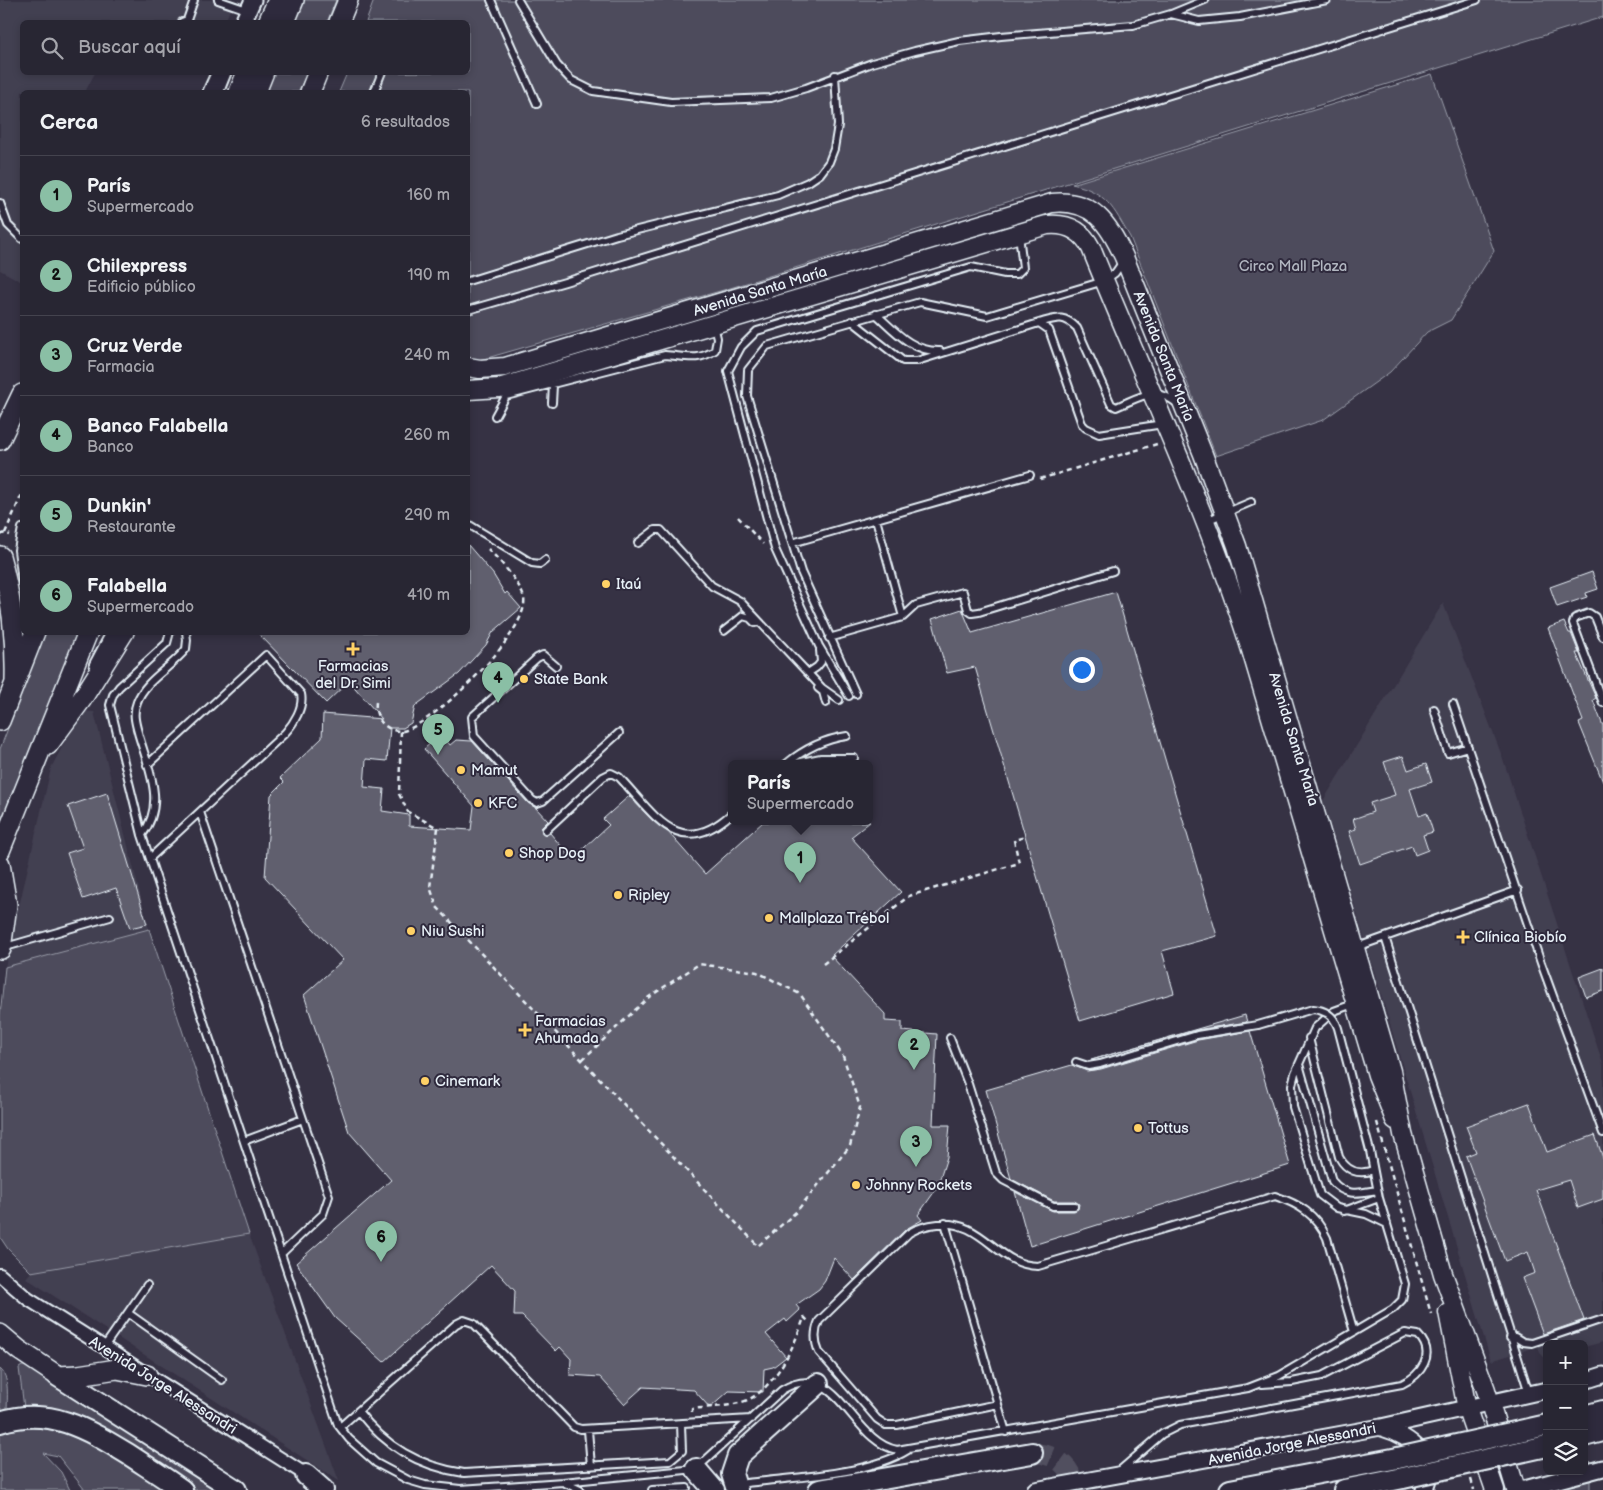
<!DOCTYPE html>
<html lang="es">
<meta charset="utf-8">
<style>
:root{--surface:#282633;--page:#302e3b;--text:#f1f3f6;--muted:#a5a5ac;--line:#44434e;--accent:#8abfa5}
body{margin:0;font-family:"Balsamiq Sans",sans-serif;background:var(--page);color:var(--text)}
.controls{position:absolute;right:15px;bottom:15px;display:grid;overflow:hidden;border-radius:8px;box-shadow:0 2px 8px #0003}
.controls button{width:45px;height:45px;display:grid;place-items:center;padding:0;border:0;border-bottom:1px solid var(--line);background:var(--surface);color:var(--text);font:25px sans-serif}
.you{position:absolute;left:1081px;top:669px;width:18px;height:18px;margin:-12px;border:4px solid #fff;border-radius:50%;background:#1a73e8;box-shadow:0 0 0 8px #1a73e833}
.badge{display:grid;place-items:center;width:32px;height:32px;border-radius:50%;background:var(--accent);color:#111;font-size:16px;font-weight:700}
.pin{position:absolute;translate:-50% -41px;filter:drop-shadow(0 1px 2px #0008)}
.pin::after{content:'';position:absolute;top:26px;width:18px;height:15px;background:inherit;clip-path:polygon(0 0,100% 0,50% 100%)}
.popup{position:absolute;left:728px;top:760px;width:145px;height:65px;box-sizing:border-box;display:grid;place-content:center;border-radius:8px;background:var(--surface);filter:drop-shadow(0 1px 4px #0005);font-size:16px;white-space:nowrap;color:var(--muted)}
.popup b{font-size:19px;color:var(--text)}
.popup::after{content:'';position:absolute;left:50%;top:100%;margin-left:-10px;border:10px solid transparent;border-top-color:var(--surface)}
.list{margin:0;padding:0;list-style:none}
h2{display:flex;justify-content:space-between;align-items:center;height:65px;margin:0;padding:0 20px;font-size:21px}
h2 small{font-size:16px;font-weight:400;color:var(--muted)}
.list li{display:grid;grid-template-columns:32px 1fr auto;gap:15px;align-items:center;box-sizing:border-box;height:80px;padding:0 20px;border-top:1px solid var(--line)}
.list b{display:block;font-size:19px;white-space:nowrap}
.list p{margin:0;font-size:16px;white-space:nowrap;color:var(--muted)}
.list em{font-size:16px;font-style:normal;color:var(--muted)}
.icon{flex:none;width:28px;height:28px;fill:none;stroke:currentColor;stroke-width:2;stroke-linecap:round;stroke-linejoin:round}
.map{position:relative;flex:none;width:1603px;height:1490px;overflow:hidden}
.search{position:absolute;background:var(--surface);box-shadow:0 2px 8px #0003;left:20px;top:20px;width:450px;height:55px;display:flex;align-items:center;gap:12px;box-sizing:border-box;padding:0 18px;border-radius:8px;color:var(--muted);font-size:19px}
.panel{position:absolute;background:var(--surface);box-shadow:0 2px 8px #0003;left:20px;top:90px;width:450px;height:545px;border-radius:8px}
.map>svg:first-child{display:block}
</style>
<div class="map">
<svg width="1603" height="1490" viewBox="0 0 1603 1490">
<rect width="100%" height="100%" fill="#363244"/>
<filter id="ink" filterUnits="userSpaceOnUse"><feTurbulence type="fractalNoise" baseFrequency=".02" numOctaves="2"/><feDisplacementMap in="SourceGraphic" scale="10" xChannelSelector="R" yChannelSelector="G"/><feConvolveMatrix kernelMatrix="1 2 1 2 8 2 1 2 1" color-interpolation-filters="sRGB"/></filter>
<g filter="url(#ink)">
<path fill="#433f51" d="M 0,0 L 234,0 L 225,22 L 22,22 L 22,72 L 95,73 L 85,92 L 22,92 L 22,282 L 0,270 Z
M 1443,603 L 1502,756 L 1603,1064 L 1603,1342 L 1584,1347 L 1584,1344 L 1547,1344 L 1547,1357 L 1545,1358 L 1540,1353 L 1538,1346 L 1491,1361 L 1323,801 Z
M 81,711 L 94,712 L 149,929 L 5,967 L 51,768 Z
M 249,1234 L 339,1481 L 26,1278 L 31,1272 Z"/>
<path fill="#4d4b5c" stroke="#9a9eaa" d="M 304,0 L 336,0 L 327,22 L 295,22 Z
M 374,0 L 1603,0 L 1603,17 L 727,289 L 473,362 L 468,359 L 468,92 L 339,92 L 347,73 L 468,72 L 468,22 L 366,22 Z
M 274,73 L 307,73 L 298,92 L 265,92 Z
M 1432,74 L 1494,251 L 1451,320 L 1427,332 L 1390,372 L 1323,420 L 1216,456 L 1130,237 C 1113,208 1107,192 1072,184 Z
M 45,633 L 77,633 L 0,826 L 0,749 Z
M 149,929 L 249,1234 L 31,1272 L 8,1249 L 0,1237 L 0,1016 L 5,967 Z
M 22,1366 L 27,1366 L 220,1490 L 195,1490 L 77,1416 L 47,1407 L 24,1408 L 19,1368 Z
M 0,1369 C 10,1376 7,1399 7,1411 L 0,1412 Z
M 36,1422 L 92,1442 L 168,1490 L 85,1490 L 58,1456 L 43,1453 L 61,1472 L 70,1490 L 0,1490 L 0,1428 Z
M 1590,1478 L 1590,1490 L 1537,1490 Z"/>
<path fill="#605e6e" stroke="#e8f1f8" d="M 468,545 L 493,574 L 505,594 L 507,592 L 521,608 L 493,632 L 486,645 L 459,674 L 415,706 L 411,723 L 403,728 L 390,728 L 387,761 L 366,759 L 364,787 L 384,789 L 382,811 L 409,815 L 409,826 L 471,830 L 474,806 L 424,749 L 441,734 L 450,745 L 456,740 L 472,741 L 528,803 L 536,808 L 548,821 L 541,828 L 542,833 L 550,833 L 572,859 L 609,825 L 603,819 L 629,796 L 653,821 L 668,832 L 705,874 L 763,822 L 870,822 L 851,837 L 901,892 L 831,956 L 885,1014 L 885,1021 L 902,1022 L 902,1031 L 937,1034 L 933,1125 L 950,1125 L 947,1157 L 937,1188 L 918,1215 L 922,1220 L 906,1229 L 854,1280 L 834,1258 L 825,1281 L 819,1289 L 796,1305 L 800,1310 L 787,1322 L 785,1319 L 766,1334 L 786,1357 L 773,1367 L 764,1369 L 763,1392 L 729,1391 L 710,1408 L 694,1390 L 643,1387 L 624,1404 L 600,1377 L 570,1375 L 571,1359 L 560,1347 L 556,1351 L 522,1316 L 514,1316 L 515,1291 L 491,1265 L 384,1362 L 335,1318 L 296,1263 L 391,1180 L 349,1132 L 304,995 L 343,960 L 265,877 L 271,795 L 284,782 L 280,778 L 322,738 L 323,714 L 382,719 L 349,681 L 326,703 L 257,632 L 468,632 Z
M 1592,572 L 1598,589 L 1586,593 L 1587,597 L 1557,607 L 1550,587 Z
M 1116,592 L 1217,936 L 1162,951 L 1174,993 L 1080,1021 L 975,667 L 947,673 L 932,619 L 962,609 L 972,633 Z
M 1564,622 L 1569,633 L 1571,633 L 1579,653 L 1576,653 L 1596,698 L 1593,700 L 1603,726 L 1603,782 L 1579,723 L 1583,721 L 1548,628 Z
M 1403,756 L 1408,770 L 1426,764 L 1432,782 L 1410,789 L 1419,816 L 1427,813 L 1433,832 L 1423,835 L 1428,850 L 1415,855 L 1412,846 L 1360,864 L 1349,831 L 1356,829 L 1353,819 L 1373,812 L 1370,803 L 1395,795 L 1384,762 Z
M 107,793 L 147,924 L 130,928 L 116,888 L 83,899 L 67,853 L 83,848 L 68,806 Z
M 1603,968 L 1603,991 L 1586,997 L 1579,977 Z
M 1245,1015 L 1247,1022 L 1196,1030 L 1088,1061 Z
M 1250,1031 L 1290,1165 L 1030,1246 L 1015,1192 L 1053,1211 L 1074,1211 L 1078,1209 L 1079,1204 L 1074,1201 L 1054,1201 L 1011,1179 L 986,1090 L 1072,1065 L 1087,1071 L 1101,1069 L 1198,1040 Z
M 1529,1103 L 1547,1152 L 1595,1135 L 1603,1158 L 1603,1199 L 1578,1208 L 1569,1180 L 1536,1190 L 1584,1320 L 1543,1334 L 1522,1278 L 1535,1273 L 1528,1252 L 1505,1261 L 1466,1156 L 1476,1152 L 1466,1126 Z"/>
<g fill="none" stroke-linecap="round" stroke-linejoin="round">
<path stroke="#514f5f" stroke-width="20" stroke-dasharray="20 10" stroke-linecap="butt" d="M 1032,1453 C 1054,1453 1074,1466 1074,1490"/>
<defs>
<path id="service" d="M 218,0 L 247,10
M 491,0 L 537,104
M 518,0 L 557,65 L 571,80 L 593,91 L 671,102 L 771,98 L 806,88 L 872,63 L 915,51 L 959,41 L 1001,36 L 1133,25 L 1171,14 L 1205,0
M 1171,14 L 1199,21 L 1240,17 L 1327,0
M 182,22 L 187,20 L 194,0
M 220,92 L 228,72
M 374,92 L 382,72
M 0,203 L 8,225 L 22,239
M 468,281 L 617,235 L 778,195 L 808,182 L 820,174 L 829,162 L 834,149 L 838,125 L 835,75
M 468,310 L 565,282 L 1477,0
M 876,314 C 895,331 912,352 940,351
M 852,321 L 903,361 L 917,361 L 1039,323 C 1057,318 1063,314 1077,328 L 1111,404 L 1116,407 C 1141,397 1154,385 1178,404
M 1039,323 L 1049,330 L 1082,424 L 1086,428 L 1099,434 L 1163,424
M 552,403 L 553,385
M 495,416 L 506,396 L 665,355 C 684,356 698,362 715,350 L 717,338 L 714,325
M 876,519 L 903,617
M 1206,521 L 1251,502
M 468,524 L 532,563 L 540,564 L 545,560
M 22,528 L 18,550 L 22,581
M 638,543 L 655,530 L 661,530 L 712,586 L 740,601 L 822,688 L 839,700
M 792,543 L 1030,475
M 724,631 L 743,616 L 750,618 L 755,623
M 170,632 L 167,643 L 119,687 L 113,695 L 110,705 L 142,835 L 338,1425 L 349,1439 L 376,1463 L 408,1480 L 425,1485 L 460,1489 L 563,1482 L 696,1469 L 782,1390 C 837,1356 851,1442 897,1450 L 1248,1388 L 1279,1376 L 1393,1309 L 1402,1300 L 1405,1284 L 1379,1198 L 1370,1151
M 1603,637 L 1595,617 L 1589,613 L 1575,618 L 1573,623 L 1603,703
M 829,638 L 903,617 L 916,605 L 963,592 L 968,610 L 972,613 L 979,612 L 1113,571
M 93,664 L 110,632
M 556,666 L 543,655 L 537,658 L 472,717 L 474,736 L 532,800 L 537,803 L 543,801 L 619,733
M 808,673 L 817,667 L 821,662 L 820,650
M 818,688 L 823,692 L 826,703
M 856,694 L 801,572 L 747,396 L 748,370 L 767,346 L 920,302 L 987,316 L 1104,281 L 1115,273 L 1122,263
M 849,696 L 819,646 L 775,549 L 728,371 L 741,347 L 757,331 L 971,267 L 1005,274 L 1017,274 L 1023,268 L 1019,234
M 1453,704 L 1541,963 L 1603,1133
M 1434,709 L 1448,753 L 1468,747
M 786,764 C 803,750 825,739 847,736
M 792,764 L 821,758 L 854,758
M 147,765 L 266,655 L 301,694 C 304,707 294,723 285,733 L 150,858
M 200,812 L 329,1196 L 323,1214 L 281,1254
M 546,830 L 603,777 L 611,773 L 619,777 C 655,815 679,861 731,814
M 142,835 C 166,804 149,770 139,736 C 136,725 132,714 137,702 C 145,680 172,667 186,649 L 187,640 L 186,632
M 1385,937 L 1529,1393
M 1357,947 L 1518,890
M 2,948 L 110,917
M 1353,1004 L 1334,1011 L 1315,1028 L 1295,1073 L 1292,1085 L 1293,1107 L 1320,1195 L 1337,1208 L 1366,1214 L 1387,1224
M 950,1038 L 968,1084 L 996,1173 L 1003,1180 L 1053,1206 L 1074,1206
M 1309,1038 L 1339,1157 C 1346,1170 1358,1176 1373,1170
M 1076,1062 L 1088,1066 L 1100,1064 L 1197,1035 L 1258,1025
M 1299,1064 L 1332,1181 C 1345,1197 1359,1193 1377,1190
M 244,1141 L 303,1119
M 1344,1211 L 1379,1198
M 945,1223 L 1006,1432
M 128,1313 L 222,1380
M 1510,1338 L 1515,1337 L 1523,1342 L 1532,1343 L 1603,1319
M 104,1347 L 147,1285
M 998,1404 L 897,1425 L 886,1425 L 877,1419 L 819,1352 C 814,1341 814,1332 819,1321 L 909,1233 C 919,1227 927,1225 938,1224 C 983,1219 997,1266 1038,1266 L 1275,1196 C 1299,1204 1316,1214 1327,1238 L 1354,1332
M 358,1411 C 386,1447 418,1466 464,1473 L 670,1461 L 682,1451 L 681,1424
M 340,1427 L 456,1324 L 464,1320 L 473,1323 L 574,1427 L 581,1429 L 751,1419
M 588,1430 L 591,1466
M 1118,1472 L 1162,1434 L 1180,1425 L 1402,1384 C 1421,1375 1437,1354 1418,1335 L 1405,1333 L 1322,1376 L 1292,1382 L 1262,1384
M 565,1483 L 580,1490
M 746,1483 C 794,1477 868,1475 908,1450
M 652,1490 L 687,1488"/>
<path id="minor" d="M 0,1275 L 28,1299 L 311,1478"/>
<path id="tertiary" d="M 243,22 L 253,0
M 211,92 L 220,72
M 1584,1381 L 1603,1375
M 1382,1428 C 1409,1436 1441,1458 1424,1490
M 1035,1490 L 1381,1427 L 1547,1390
M 1521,1490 L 1603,1468"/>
<path id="secondary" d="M 468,367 L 480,369 L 505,367 L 1052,203 C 1093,199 1109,224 1124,257 L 1203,454 L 1237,546 L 1391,1071 L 1403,1134 L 1443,1274 L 1486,1390 L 1516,1490
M 468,390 L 499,388 L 1047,225 C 1067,223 1082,230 1091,248 C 1145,382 1208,513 1251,650 L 1377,1075 L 1395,1120
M 1448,1312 L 1467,1409 L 1495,1490"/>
<path id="primary" d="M 268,22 L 278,0
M 285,22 L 294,0
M 339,22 L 348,0
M 239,92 L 247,72
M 256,92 L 264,72
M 310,92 L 318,72
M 0,440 L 22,394
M 0,556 C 12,598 16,638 15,681
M 0,721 L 35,632
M 48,745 L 82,699 L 124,632
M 0,851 L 88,632
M 0,864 L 7,905 L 1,949
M 0,1334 L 19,1350 L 58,1376 L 78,1375 L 117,1369 L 147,1375"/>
<path id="trunk" d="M 58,1376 L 236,1490
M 1584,1416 L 1603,1411
M 0,1422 C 49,1406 87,1429 128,1454 C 146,1466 164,1477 182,1490
M 1584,1436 L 1603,1431
M 696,1469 L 714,1490
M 306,1475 L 323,1490
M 737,1490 L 732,1474 L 738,1456 L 818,1384
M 819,1490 L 1032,1453
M 1230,1490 L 1398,1458
M 1344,1490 L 1403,1478"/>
</defs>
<use href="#service" stroke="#e8f1f8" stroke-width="10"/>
<use href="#minor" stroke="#e8f1f8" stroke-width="16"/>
<use href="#tertiary" stroke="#e8f1f8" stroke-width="19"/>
<use href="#secondary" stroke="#e8f1f8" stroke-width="21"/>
<use href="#primary" stroke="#e8f1f8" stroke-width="22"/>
<use href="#trunk" stroke="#e8f1f8" stroke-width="24"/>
<path stroke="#e8f1f8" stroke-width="2.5" stroke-dasharray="5 4" stroke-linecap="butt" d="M 1040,479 L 1157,444
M 738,517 L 763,544
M 5,533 L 22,494
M 0,535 L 5,533 L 10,535
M 376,702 C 375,710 377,717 382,723 C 387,728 395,732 403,731 C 435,723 530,632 524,598 C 520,582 499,560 488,549
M 401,731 L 399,794 L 408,812 L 438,828 L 430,887 L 437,907 L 758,1246 L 796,1212 L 850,1146 L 860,1107 L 843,1056 L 800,994 L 757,972 L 699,964 L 649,997 L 582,1060
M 823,964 L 909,896 L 1019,863 L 1014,840 L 1025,837
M 1377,1122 L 1431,1314
M 692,1412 L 692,1409 C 708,1407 726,1407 742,1402 C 772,1394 796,1344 804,1317 L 808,1321
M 1471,1479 L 1474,1490"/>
<use href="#service" stroke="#2f2a3d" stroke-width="6"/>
<use href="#minor" stroke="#2f2a3d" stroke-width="12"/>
<use href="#tertiary" stroke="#2f2a3d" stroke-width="15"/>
<use href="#secondary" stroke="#2f2a3d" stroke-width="18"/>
<use href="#primary" stroke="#2f2a3d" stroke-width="19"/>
<use href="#trunk" stroke="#2f2a3d" stroke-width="20"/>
<defs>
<path id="service-bridge" d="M 1258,1025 L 1313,1009 C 1326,1010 1334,1016 1338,1028 L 1370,1151"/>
<path id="trunk-bridge" d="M 1398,1458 L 1547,1425
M 1403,1478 L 1547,1446"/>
</defs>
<use href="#service-bridge" stroke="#e8f1f8" stroke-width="10" stroke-linecap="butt"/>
<use href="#trunk-bridge" stroke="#e8f1f8" stroke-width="24" stroke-linecap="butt"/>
<use href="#service-bridge" stroke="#2f2a3d" stroke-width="6"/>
<use href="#trunk-bridge" stroke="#2f2a3d" stroke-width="20"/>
</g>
</g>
<g fill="#ffd166" stroke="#2f2a3d" stroke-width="2">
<circle cx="606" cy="584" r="5"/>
<path d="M350.5 641.5h5v5h5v5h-5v5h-5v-5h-5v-5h5z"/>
<circle cx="524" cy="679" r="5"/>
<circle cx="461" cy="770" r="5"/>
<circle cx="478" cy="803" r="5"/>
<circle cx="509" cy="853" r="5"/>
<circle cx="618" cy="895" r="5"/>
<circle cx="769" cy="918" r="5"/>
<circle cx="411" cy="931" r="5"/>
<path d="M1460.5 929.5h5v5h5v5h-5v5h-5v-5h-5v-5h5z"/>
<path d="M522.5 1022.5h5v5h5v5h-5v5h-5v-5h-5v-5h5z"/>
<circle cx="425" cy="1081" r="5"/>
<circle cx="1138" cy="1128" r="5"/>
<circle cx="856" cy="1185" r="5"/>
</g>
<g text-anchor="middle" stroke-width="4" stroke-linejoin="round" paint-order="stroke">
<g font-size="15" fill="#b2b7c1" stroke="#2f2a3d">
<text x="1293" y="271">Circo Mall Plaza</text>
</g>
<g font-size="15" fill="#e8f1f8" stroke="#2f2a3d">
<text transform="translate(760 291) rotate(-17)" y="5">Avenida Santa María</text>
<text transform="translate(1164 356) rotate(68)" y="5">Avenida Santa María</text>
<text transform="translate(1294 739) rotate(73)" y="5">Avenida Santa María</text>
<text transform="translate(163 1385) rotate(32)" y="5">Avenida Jorge Alessandri</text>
<text transform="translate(1292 1444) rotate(-11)" y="5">Avenida Jorge Alessandri</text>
</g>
<g font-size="15" fill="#e8f1f8" stroke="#2f2a3d" text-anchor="start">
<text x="616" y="589">Itaú</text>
<text x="353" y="671" text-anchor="middle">Farmacias<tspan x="353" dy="17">del Dr. Simi</tspan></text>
<text x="534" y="684">State Bank</text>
<text x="471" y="775">Mamut</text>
<text x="488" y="808">KFC</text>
<text x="519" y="858">Shop Dog</text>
<text x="628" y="900">Ripley</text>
<text x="779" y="923">Mallplaza Trébol</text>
<text x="421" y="936">Niu Sushi</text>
<text x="1474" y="942">Clínica Biobío</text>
<text x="535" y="1026">Farmacias<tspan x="535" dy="17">Ahumada</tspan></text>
<text x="435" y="1086">Cinemark</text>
<text x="1148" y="1133">Tottus</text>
<text x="866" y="1190">Johnny Rockets</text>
</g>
</g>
</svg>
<div class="controls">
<button>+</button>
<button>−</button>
<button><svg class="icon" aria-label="layers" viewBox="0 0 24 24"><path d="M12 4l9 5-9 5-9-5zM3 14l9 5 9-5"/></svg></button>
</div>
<div class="you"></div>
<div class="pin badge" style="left:800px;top:883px">1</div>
<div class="popup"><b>París</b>Supermercado</div>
<div class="pin badge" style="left:914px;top:1070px">2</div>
<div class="pin badge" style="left:916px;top:1167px">3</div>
<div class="pin badge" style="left:498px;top:703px">4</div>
<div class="pin badge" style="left:438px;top:755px">5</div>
<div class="pin badge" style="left:381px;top:1262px">6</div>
<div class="search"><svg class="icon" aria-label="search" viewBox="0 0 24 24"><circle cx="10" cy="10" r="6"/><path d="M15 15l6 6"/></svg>Buscar aquí</div>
<section class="panel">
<h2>Cerca<small>6 resultados</small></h2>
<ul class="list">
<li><span class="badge">1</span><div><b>París</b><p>Supermercado</p></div><em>160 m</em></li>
<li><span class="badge">2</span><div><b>Chilexpress</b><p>Edificio público</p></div><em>190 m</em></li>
<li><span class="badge">3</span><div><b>Cruz Verde</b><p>Farmacia</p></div><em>240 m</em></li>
<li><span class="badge">4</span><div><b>Banco Falabella</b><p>Banco</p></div><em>260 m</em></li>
<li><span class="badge">5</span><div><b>Dunkin'</b><p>Restaurante</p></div><em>290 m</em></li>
<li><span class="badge">6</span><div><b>Falabella</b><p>Supermercado</p></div><em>410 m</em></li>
</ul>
</section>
</div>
